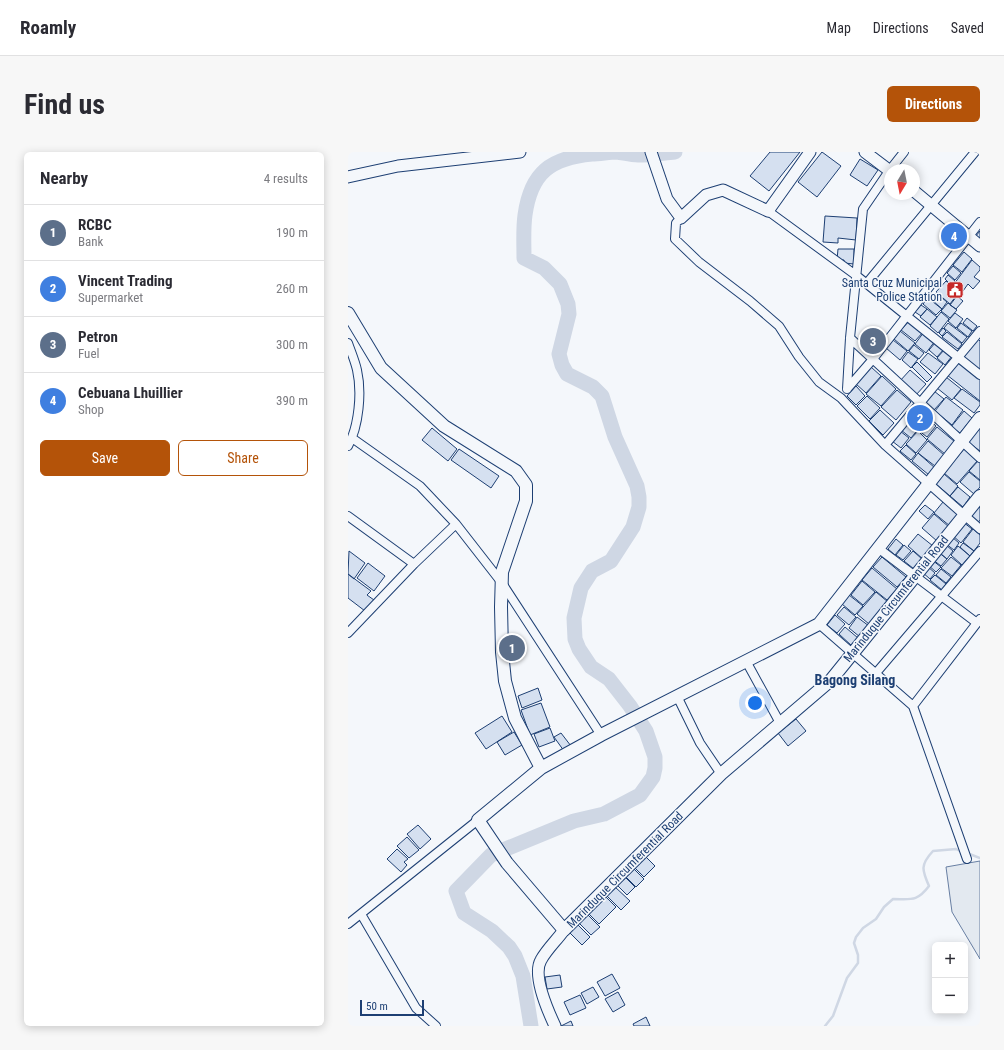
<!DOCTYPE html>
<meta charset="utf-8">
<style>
:root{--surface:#fff;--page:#f7f7f7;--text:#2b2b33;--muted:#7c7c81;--line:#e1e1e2;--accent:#b45309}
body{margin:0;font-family:"Roboto Condensed",sans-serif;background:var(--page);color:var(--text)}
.controls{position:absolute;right:12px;bottom:12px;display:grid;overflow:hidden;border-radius:6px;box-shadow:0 2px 10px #0003}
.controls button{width:36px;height:36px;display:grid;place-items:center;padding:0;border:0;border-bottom:1px solid var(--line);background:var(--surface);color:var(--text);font:20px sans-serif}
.compass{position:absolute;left:536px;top:12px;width:36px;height:36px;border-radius:50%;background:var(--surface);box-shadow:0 2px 10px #0003;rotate:190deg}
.scale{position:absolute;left:12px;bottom:10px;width:64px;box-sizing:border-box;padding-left:4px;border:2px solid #1d3f73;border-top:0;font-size:11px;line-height:14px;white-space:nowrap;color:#1d3f73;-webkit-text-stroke:3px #f4f7fb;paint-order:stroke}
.you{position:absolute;left:407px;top:551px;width:14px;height:14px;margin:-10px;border:3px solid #fff;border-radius:50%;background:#1a73e8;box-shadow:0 0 0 6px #1a73e833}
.badge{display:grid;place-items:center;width:26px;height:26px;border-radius:50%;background:var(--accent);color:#fff;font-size:13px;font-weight:700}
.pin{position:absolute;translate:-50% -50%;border:2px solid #fff;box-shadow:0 1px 4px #0006}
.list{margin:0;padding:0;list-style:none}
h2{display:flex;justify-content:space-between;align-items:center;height:52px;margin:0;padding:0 16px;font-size:17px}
h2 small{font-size:13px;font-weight:400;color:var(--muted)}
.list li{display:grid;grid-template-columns:26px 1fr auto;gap:12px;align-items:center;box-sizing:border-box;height:56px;padding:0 16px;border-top:1px solid var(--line)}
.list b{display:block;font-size:15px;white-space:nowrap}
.list p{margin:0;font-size:13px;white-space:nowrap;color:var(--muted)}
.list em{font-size:13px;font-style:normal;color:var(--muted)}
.actions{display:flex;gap:8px;padding:12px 16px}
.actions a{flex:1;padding:9px 0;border:1px solid var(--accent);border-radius:6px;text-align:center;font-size:14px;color:var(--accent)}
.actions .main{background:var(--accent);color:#fff}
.map{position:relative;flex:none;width:632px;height:874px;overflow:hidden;border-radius:6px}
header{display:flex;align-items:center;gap:24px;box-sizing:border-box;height:56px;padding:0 20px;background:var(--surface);border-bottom:1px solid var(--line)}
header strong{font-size:19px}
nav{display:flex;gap:22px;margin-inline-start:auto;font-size:14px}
.intro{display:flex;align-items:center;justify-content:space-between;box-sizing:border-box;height:96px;padding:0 24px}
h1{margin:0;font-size:28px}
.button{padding:10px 18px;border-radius:6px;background:var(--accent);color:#fff;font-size:14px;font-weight:700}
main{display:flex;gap:24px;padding:0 24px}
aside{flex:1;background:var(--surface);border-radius:6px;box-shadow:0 2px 10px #0003}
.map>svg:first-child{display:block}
</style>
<header>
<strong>Roamly</strong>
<nav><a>Map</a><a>Directions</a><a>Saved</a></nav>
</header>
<div class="intro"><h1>Find us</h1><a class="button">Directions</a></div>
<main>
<aside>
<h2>Nearby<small>4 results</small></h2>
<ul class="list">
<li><span class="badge" style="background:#5c6f8a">1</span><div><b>RCBC</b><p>Bank</p></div><em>190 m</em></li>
<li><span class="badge" style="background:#3f7fe0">2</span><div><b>Vincent Trading</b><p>Supermarket</p></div><em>260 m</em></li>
<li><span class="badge" style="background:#5c6f8a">3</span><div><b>Petron</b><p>Fuel</p></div><em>300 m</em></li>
<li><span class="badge" style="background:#3f7fe0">4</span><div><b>Cebuana Lhuillier</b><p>Shop</p></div><em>390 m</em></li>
</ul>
<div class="actions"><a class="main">Save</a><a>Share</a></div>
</aside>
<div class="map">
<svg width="632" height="874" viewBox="0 0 632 874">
<rect width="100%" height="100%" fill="#f4f7fb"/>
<path fill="#e3e9f0" stroke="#687fa3" d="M 632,709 L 632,807 L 604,760 L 598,715 Z"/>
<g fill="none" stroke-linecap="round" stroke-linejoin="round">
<path stroke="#cfd7e4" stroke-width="2.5" d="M 619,701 L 632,706
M 477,874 L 485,864 L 499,826 L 510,811 L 510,803 L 506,791 L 508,785 L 515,776 L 528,767 L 536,755 L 545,747 C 563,747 569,750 581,734 C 574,718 572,713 585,699 L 608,697 L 614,700"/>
<path stroke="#cfd7e4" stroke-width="15" d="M 183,874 L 175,824 L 167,804 L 161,795 L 144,779 L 116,761 L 108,739 L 143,703 L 226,669 L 256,662 L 292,643 L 305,625 L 307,616 L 307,605 L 298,579 L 282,554 L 261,527 L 243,515 L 231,497 L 227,487 L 226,466 L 233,436 L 244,419 L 263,409 L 285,375 L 291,355 L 291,345 L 289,334 L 267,285 L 254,244 L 245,235 L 219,222 L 214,213 L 211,202 L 221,162 L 220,152 L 212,132 L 196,116 L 176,106 C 176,92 175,77 177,63 C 183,20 203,6 244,2 C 252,2 261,0 269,0 C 276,1 283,3 290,3 C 302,3 315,1 327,0"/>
</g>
<path fill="#d5e0f0" stroke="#1d3f73" d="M 422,0 L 452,0 L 421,39 L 402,24 Z
M 474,0 L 493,14 L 469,45 L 450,30 Z
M 512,7 L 530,18 L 519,34 L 502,23 Z
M 477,64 L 509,66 L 508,88 L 490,86 L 490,91 L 475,90 Z
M 632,79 L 632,89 L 627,85 Z
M 490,97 L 506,97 L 506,112 L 496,111 L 496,108 L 489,108 Z
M 616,100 L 624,107 L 614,120 L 605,113 Z
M 624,108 L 632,115 L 632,118 L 626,125 L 632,129 L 625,137 L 620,132 L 615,139 L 606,132 Z
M 605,114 L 613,121 L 607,128 L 599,121 Z
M 600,123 L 607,129 L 603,133 L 597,127 Z
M 598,129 L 603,133 L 600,138 L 608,144 L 602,152 L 588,140 Z
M 605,132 L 613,139 L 609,143 L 601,137 Z
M 588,141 L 599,150 L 594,157 L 583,147 Z
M 609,144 L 615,149 L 608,157 L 602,153 Z
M 580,146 L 594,157 L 588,163 L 575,152 Z
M 600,151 L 609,158 L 602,166 L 593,159 Z
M 573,153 L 579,157 L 573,164 L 567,160 Z
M 579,157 L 589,165 L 582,173 L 572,165 Z
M 593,160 L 601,167 L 590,181 L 582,174 Z
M 607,161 L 615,167 L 608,176 L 600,169 Z
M 619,166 L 629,174 L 625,179 L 615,171 Z
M 562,168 L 576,179 L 567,189 L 553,178 Z
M 600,171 L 619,185 L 614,191 L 596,176 Z
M 613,171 L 624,179 L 620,185 L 609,176 Z
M 595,176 L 598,179 L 594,184 L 591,181 Z
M 552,179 L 567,191 L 560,199 L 546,187 Z
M 576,180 L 587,189 L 578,201 L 567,192 Z
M 599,180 L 614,192 L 610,197 L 594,185 Z
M 630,187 L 632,189 L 632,217 L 630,220 L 614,207 Z
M 545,188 L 559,199 L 552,208 L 538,196 Z
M 588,190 L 596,197 L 589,205 L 581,198 Z
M 566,193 L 576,201 L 571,207 L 561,199 Z
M 596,198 L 604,204 L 597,213 L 589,206 Z
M 560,200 L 570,207 L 563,216 L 554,208 Z
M 580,201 L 595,212 L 587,222 L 572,210 Z
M 610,209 L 632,226 L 632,249 L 599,223 Z
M 569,210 L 584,225 L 579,230 L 564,215 Z
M 523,215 L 533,224 L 518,241 L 508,232 Z
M 562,218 L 578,232 L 567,244 L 551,230 Z
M 534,224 L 548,237 L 533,254 L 518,242 Z
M 598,225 L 613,237 L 604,248 L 589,236 Z
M 508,234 L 517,244 L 508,253 L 499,244 Z
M 614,237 L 632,250 L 632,253 L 626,261 L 606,246 Z
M 549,238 L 563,250 L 548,268 L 533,255 Z
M 586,239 L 596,247 L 586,258 L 577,251 Z
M 519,244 L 532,256 L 522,267 L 509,254 Z
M 598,245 L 615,258 L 604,273 L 587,259 Z
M 570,257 L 580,265 L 563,286 L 553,278 Z
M 532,258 L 546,271 L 535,283 L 521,269 Z
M 616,259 L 624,266 L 612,281 L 603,275 Z
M 580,267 L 588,274 L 579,285 L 570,278 Z
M 589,275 L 607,290 L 597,302 L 579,287 Z
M 84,276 L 109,297 L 100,309 L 74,288 Z
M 631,276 L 632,277 L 632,299 L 620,290 Z
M 552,279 L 561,286 L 553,296 L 544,289 Z
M 570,279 L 579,288 L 568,301 L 558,292 Z
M 580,289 L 596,303 L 587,314 L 570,301 Z
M 558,293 L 568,302 L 563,308 L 552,299 Z
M 111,297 L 151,324 L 143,336 L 103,308 Z
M 616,297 L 630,308 L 609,332 L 596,321 Z
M 570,301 L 587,316 L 581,323 L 564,309 Z
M 630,309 L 632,311 L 632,328 L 621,319 Z
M 621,320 L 632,329 L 632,335 L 626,342 L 612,330 Z
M 596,322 L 610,334 L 602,344 L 588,332 Z
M 610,335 L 622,345 L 615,355 L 602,344 Z
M 595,350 L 611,363 L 602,374 L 586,361 Z
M 577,353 L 586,360 L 580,367 L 571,359 Z
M 629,353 L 632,356 L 632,368 L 630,371 L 620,363 Z
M 586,362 L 601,375 L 589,389 L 574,376 Z
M 615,370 L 624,377 L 613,391 L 604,383 Z
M 625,377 L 632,383 L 632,391 L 626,399 L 615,390 Z
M 570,382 L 585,394 L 575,407 L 560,394 Z
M 604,385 L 611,391 L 606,398 L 598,392 Z
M 548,387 L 555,393 L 547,403 L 540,397 Z
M 615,391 L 626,399 L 622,404 L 612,395 Z
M 556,393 L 563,399 L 555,408 L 548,403 Z
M 598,393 L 605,399 L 599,407 L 591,400 Z
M 610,394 L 622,404 L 614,413 L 603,403 Z
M 1,399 L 17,411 L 6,427 L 0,422 Z
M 565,399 L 574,407 L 566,417 L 556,409 Z
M 590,400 L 599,407 L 593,414 L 584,407 Z
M 534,405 L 558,425 L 549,435 L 525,415 Z
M 603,405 L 613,413 L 604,424 L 593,416 Z
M 584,408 L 593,415 L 588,420 L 580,413 Z
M 20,411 L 37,424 L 26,439 L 9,426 Z
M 579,414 L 587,421 L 582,427 L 574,420 Z
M 524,416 L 549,437 L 539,448 L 514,428 Z
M 593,417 L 603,425 L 598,431 L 588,423 Z
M 0,422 L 23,439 L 19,443 L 26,448 L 17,459 L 0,446 Z
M 587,423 L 598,432 L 594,438 L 582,428 Z
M 514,429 L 527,440 L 515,453 L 503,443 Z
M 528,440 L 540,450 L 521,472 L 509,462 Z
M 501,443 L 515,454 L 507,463 L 494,452 Z
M 496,455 L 508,465 L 501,473 L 489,463 Z
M 487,463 L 497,472 L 489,481 L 479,473 Z
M 509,465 L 521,474 L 512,485 L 501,476 Z
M 497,475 L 510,486 L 504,494 L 491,482 Z
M 190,536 L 194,548 L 174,556 L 170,544 Z
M 193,551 L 202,575 L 182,583 L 173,558 Z
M 154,564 L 164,580 L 138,597 L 127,581 Z
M 448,567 L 458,579 L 440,594 L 430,581 Z
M 202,576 L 207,589 L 191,595 L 186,582 Z
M 166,580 L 174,593 L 157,603 L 149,590 Z
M 213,581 L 223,594 L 216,599 L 206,585 Z
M 70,673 L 83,687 L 72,697 L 59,682 Z
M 59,685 L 71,698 L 61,706 L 49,694 Z
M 49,697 L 60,707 L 56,710 L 59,713 L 53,720 L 39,707 Z
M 297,704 L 307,714 L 296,725 L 286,715 Z
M 285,716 L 296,727 L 288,735 L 277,724 Z
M 277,725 L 287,735 L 279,743 L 269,733 Z
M 266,734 L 282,749 L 273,758 L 258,743 Z
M 257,744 L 268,755 L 251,772 L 240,761 Z
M 239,762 L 252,775 L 243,783 L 230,770 Z
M 229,772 L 242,785 L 234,793 L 221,780 Z
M 264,822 L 272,836 L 257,844 L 249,830 Z
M 212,823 L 214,835 L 199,837 L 197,825 Z
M 245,835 L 251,845 L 239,852 L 233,841 Z
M 270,840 L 277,853 L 265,860 L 257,847 Z
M 232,843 L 238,856 L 222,863 L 216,850 Z
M 298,865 L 302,874 L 286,874 L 285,872 Z
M 223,869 L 225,874 L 213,874 Z"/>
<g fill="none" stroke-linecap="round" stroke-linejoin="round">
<defs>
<path id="street" d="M 420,59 L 509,124 L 632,223
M 333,66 L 328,71 L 327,87 L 351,110 L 402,149 L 431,174 L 451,205 L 471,230 L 493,246 L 537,293 L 632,377
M 519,131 L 627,0
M 502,186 L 632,306
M 0,191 C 3,200 7,209 9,218 C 14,240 11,274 0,294
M 499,237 L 502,186 L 515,57 L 541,19 L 556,0
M 499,237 L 525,207 L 632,70
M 4,286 L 72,334 L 108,372
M 537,293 L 632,179
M 0,364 L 66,412
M 530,396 L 629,471
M 471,472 L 565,554 L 619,707
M 0,481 L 66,412 L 108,372 L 154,431 L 253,583
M 398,509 L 432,571
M 528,521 L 632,399
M 329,544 L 352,591 L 373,622
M 565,554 L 632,467
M 13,762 L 68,856 L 88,874
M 0,772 L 130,668"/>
<path id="secondary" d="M 303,0 L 319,47 L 333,66 L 358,43 L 375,38 L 420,59 L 462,0
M 517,0 L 542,19
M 0,25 L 50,14 L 172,0
M 566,39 L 632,94
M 207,874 C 200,859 184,823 193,808 C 199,797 209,788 216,778"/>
<path id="primary" d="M 0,161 L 33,216 L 96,274 L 168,319 L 178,333 L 178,349 L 154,420 L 153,455 L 154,500 L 157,529 L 167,566 L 193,616
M 632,266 L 471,472 L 253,583 L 193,616 L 130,668 L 159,711 L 216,778 L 373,622 L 483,528 L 632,344"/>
</defs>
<use href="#street" stroke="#1d3f73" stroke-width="10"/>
<use href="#secondary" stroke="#1d3f73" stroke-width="13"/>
<use href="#primary" stroke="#1d3f73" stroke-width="14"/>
<use href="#street" stroke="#f4f7fb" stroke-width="8"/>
<use href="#secondary" stroke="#f4f7fb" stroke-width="11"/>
<use href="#primary" stroke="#f4f7fb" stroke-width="12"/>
</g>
<defs>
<symbol id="civic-square" viewBox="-11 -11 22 22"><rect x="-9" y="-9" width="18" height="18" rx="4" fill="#c62828" stroke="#f4f7fb"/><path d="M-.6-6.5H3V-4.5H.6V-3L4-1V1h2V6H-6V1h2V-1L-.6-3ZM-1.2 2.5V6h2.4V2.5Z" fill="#fff"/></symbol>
</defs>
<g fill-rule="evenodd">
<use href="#civic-square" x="597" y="128" width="20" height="20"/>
</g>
<g text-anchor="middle" stroke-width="3" stroke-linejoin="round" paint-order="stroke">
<g font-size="12" fill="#1d3f73" stroke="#f4f7fb" text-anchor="end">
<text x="594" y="135">Santa Cruz Municipal<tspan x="594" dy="14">Police Station</tspan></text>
</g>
<g font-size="12" fill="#1d3f73" stroke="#f4f7fb">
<text transform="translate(548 447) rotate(-51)" y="4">Marinduque Circumferential Road</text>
<text transform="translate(277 718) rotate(-45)" y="4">Marinduque Circumferential Road</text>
</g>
<g font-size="14" font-weight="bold" fill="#1d3f73" stroke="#f4f7fb">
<text x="507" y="533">Bagong Silang</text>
</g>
</g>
</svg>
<div class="controls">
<button>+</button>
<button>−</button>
</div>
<svg class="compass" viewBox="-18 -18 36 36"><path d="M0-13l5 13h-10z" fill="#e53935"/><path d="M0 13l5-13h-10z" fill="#7c7c81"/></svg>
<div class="scale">50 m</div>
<div class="you"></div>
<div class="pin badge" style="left:164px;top:496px;background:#5c6f8a">1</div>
<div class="pin badge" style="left:572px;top:266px;background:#3f7fe0">2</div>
<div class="pin badge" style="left:525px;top:189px;background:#5c6f8a">3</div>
<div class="pin badge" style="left:606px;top:84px;background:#3f7fe0">4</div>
</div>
</main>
